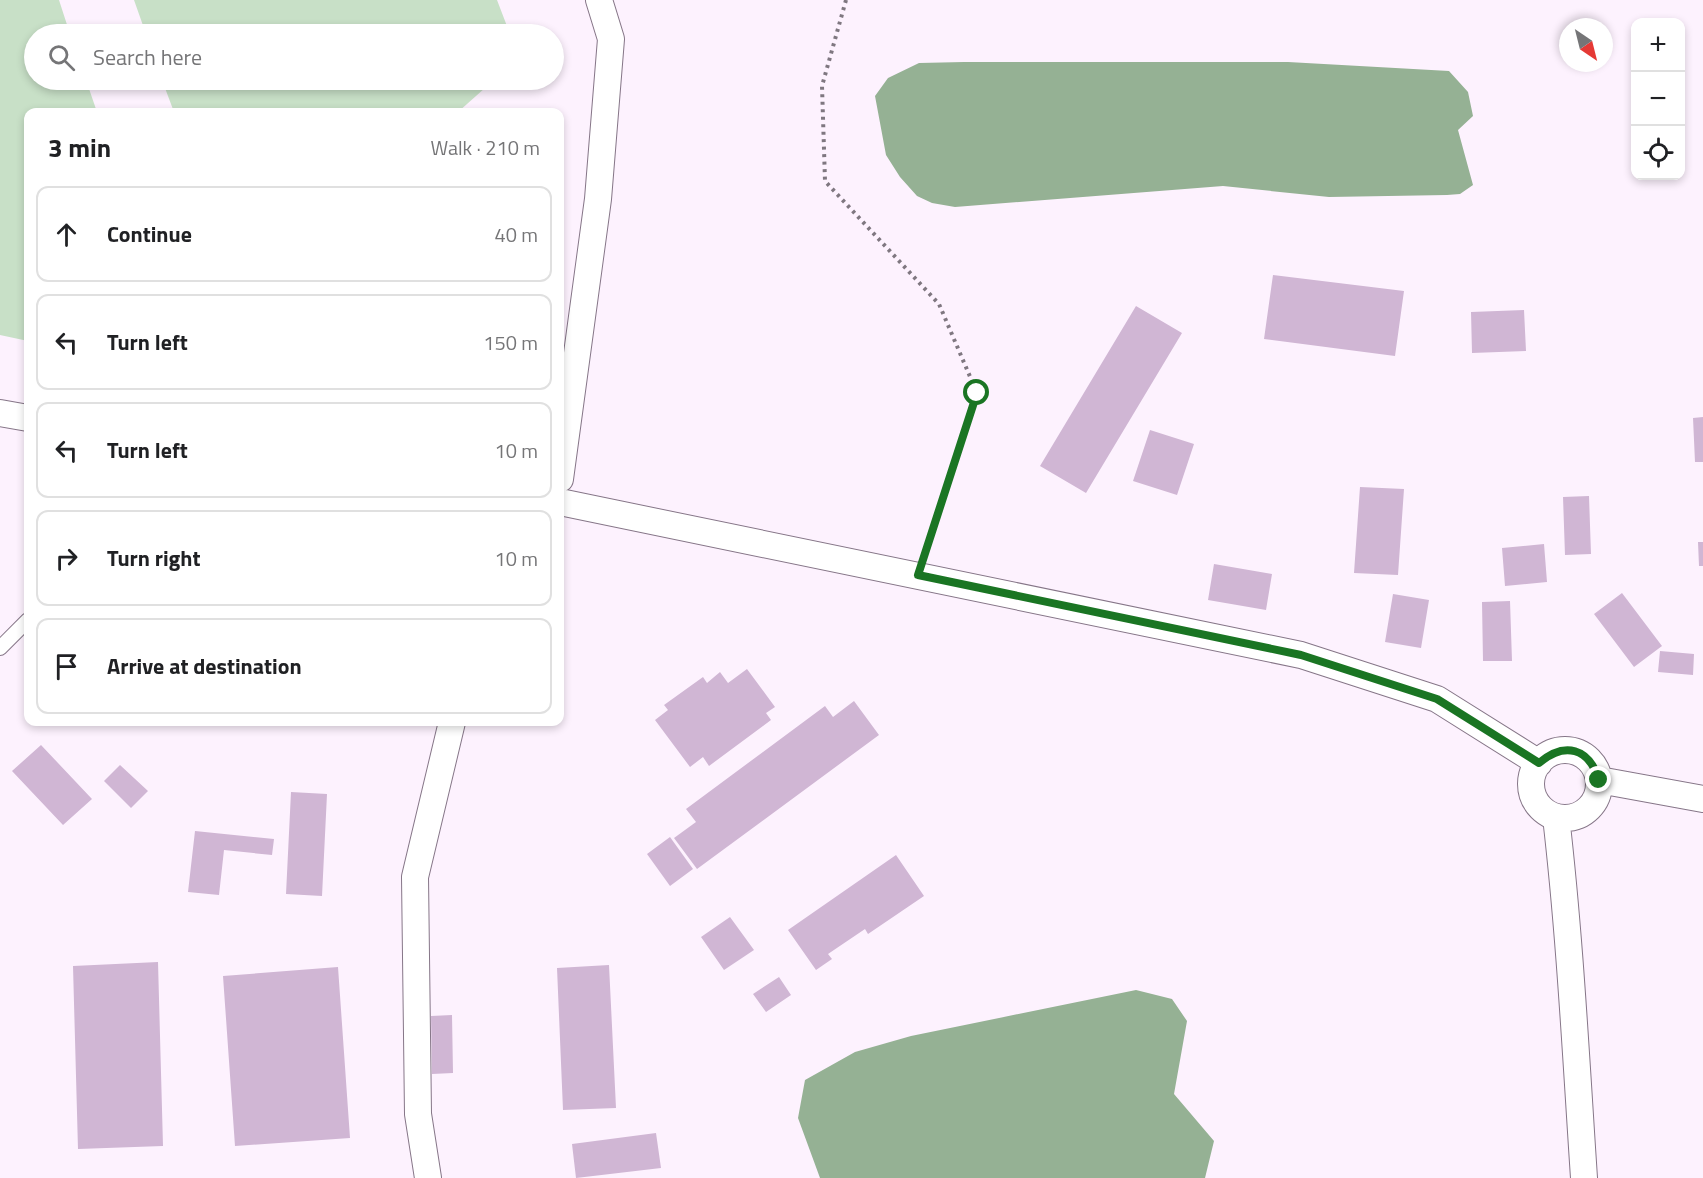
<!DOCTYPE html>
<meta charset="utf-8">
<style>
:root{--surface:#fff;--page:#f2f2f2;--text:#202124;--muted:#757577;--line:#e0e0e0}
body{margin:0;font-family:"Titillium Web",sans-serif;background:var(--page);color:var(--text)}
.controls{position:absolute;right:18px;top:18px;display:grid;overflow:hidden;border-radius:12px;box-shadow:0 3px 9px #0003}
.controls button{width:54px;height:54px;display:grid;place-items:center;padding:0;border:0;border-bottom:2px solid var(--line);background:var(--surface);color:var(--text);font:30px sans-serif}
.compass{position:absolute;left:1559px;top:18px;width:54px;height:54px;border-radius:50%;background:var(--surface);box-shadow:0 3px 9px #0003;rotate:145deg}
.stop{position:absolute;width:18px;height:18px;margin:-14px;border:4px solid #1a7523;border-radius:50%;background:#fff}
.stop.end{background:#1a7523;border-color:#fff;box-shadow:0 2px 6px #0008}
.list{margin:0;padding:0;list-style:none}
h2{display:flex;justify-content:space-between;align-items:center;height:78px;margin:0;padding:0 24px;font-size:26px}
h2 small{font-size:20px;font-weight:400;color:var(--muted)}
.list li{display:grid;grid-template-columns:39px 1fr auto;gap:18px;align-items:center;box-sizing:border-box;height:96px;margin:0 12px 12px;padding:0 12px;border:2px solid var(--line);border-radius:12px}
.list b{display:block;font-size:22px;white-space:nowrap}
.list em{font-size:20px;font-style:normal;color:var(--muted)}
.icon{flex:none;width:33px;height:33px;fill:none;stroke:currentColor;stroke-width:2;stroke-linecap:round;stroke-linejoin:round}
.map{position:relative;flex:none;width:1703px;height:1178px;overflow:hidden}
.search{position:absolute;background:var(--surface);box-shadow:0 3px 9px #0003;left:24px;top:24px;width:540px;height:66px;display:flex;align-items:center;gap:15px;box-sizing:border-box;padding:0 21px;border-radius:33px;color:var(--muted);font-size:22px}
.panel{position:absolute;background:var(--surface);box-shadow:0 3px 9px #0003;left:24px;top:108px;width:540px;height:618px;border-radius:12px}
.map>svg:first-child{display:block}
</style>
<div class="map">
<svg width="1703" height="1178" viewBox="0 0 1703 1178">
<rect width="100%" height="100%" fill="#fdf2fe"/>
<path fill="#c8e0c7" d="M 0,0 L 59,0 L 70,34 L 34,34 L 34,80 L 86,80 L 97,112 L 28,112 L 28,341 L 0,335 Z
M 134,0 L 497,0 L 510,34 L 146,34 Z
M 162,80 L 494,80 L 458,112 L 174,112 Z"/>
<path fill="#95b194" d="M 964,62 L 1288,62 L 1449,71 L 1468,92 L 1473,116 L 1458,130 L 1473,185 L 1460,194 L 1447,195 L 1329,197 L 1223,186 L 955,207 L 932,203 L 917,196 L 900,177 L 886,155 L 875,96 L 888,78 L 919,63 Z
M 1136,990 L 1172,999 L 1187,1021 L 1174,1094 L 1214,1141 L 1205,1178 L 820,1178 L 798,1118 L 805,1080 L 855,1052 L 911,1036 Z"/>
<path fill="#d0b6d4" d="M 1273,275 L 1404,291 L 1395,356 L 1264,339 Z
M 1136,306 L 1182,333 L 1086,493 L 1040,466 Z
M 1524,310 L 1526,351 L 1472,353 L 1471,312 Z
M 1703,417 L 1703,462 L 1695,462 L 1693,418 Z
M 1150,430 L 1194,444 L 1177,495 L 1133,481 Z
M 1360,487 L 1404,489 L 1398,575 L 1354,573 Z
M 1589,496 L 1591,554 L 1565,555 L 1563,497 Z
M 1698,542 L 1703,542 L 1703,566 L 1699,566 Z
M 1544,544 L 1547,582 L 1505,586 L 1502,548 Z
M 1214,564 L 1272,574 L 1266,610 L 1208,600 Z
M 1622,593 L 1662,646 L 1634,667 L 1594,614 Z
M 1393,594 L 1429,600 L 1421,648 L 1385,642 Z
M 1510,601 L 1512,661 L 1483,661 L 1482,602 Z
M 1660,651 L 1694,654 L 1693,675 L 1658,672 Z
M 747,669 L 775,707 L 766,713 L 771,720 L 709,766 L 703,757 L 690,767 L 655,720 L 668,710 L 664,705 L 703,677 L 707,683 L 720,672 L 728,683 Z
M 854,701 L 879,735 L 697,869 L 674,838 L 696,822 L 686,809 L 825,706 L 833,717 Z
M 41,745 L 92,799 L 63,825 L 12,771 Z
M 120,765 L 148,791 L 131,808 L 104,781 Z
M 291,792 L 327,794 L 322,896 L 286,894 Z
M 195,831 L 274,839 L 272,855 L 224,850 L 219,895 L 188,892 Z
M 670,837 L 693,869 L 670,886 L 647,854 Z
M 896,855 L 924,896 L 868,934 L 865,929 L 828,954 L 832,959 L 816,970 L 788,930 Z
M 730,917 L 754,950 L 724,970 L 701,937 Z
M 158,962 L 163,1146 L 78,1149 L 73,966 Z
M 609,965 L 616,1108 L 563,1110 L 557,968 Z
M 338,967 L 350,1138 L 235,1146 L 223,976 Z
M 779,977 L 791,995 L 766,1012 L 753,994 Z
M 452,1015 L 453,1073 L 432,1074 L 431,1016 Z
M 656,1133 L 661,1168 L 576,1178 L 572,1144 Z"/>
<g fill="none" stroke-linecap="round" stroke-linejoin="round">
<defs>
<path id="service" d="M 0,648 L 28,620"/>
<path id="minor" d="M 0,413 L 28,418
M 560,479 L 598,199 L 611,39 L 599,0
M 560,502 L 1301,655 L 1437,699 L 1539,763
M1531 784a34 34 0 1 1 68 0a34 34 0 1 1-68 0Z
M 1599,780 L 1703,799
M 1556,817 C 1570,937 1576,1058 1584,1178
M 428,1178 L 418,1114 L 415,877 L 452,722"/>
</defs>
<use href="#service" stroke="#867688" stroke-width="16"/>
<use href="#minor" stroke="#867688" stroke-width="28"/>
<path stroke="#7f7780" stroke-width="4" stroke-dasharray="3 4.5" stroke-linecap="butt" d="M 846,0 L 822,86 L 825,181 L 939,304 L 977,393 L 926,550"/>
<use href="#service" stroke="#fff" stroke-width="14"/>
<use href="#minor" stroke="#fff" stroke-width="26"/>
</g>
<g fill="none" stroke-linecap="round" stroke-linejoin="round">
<path stroke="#1a7523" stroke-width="8" d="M 977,393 L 918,575 L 1301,655 L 1437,699 L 1539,763 C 1565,741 1589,748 1599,780"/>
</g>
</svg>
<div class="controls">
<button>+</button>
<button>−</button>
<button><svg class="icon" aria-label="locate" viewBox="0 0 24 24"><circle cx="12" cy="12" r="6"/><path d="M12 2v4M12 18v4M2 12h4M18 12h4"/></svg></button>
</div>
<svg class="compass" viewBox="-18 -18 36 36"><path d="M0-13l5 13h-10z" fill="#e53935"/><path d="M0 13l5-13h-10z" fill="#757577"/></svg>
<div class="stop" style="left:977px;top:393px"></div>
<div class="stop end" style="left:1599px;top:780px"></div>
<div class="search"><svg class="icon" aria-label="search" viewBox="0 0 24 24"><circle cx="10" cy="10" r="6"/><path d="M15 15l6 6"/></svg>Search here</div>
<section class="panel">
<h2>3 min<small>Walk · 210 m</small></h2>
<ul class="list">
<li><svg class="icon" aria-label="ahead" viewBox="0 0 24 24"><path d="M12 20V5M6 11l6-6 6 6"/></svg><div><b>Continue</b></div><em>40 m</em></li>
<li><svg class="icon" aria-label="left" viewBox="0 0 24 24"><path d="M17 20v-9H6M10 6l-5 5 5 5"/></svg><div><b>Turn left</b></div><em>150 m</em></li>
<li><svg class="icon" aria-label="left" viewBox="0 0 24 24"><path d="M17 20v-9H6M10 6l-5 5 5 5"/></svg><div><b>Turn left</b></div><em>10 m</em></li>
<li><svg class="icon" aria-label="right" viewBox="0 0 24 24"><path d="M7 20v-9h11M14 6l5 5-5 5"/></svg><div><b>Turn right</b></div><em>10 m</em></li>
<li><svg class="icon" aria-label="arrive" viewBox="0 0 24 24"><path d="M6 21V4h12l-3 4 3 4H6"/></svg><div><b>Arrive at destination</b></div></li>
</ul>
</section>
</div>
